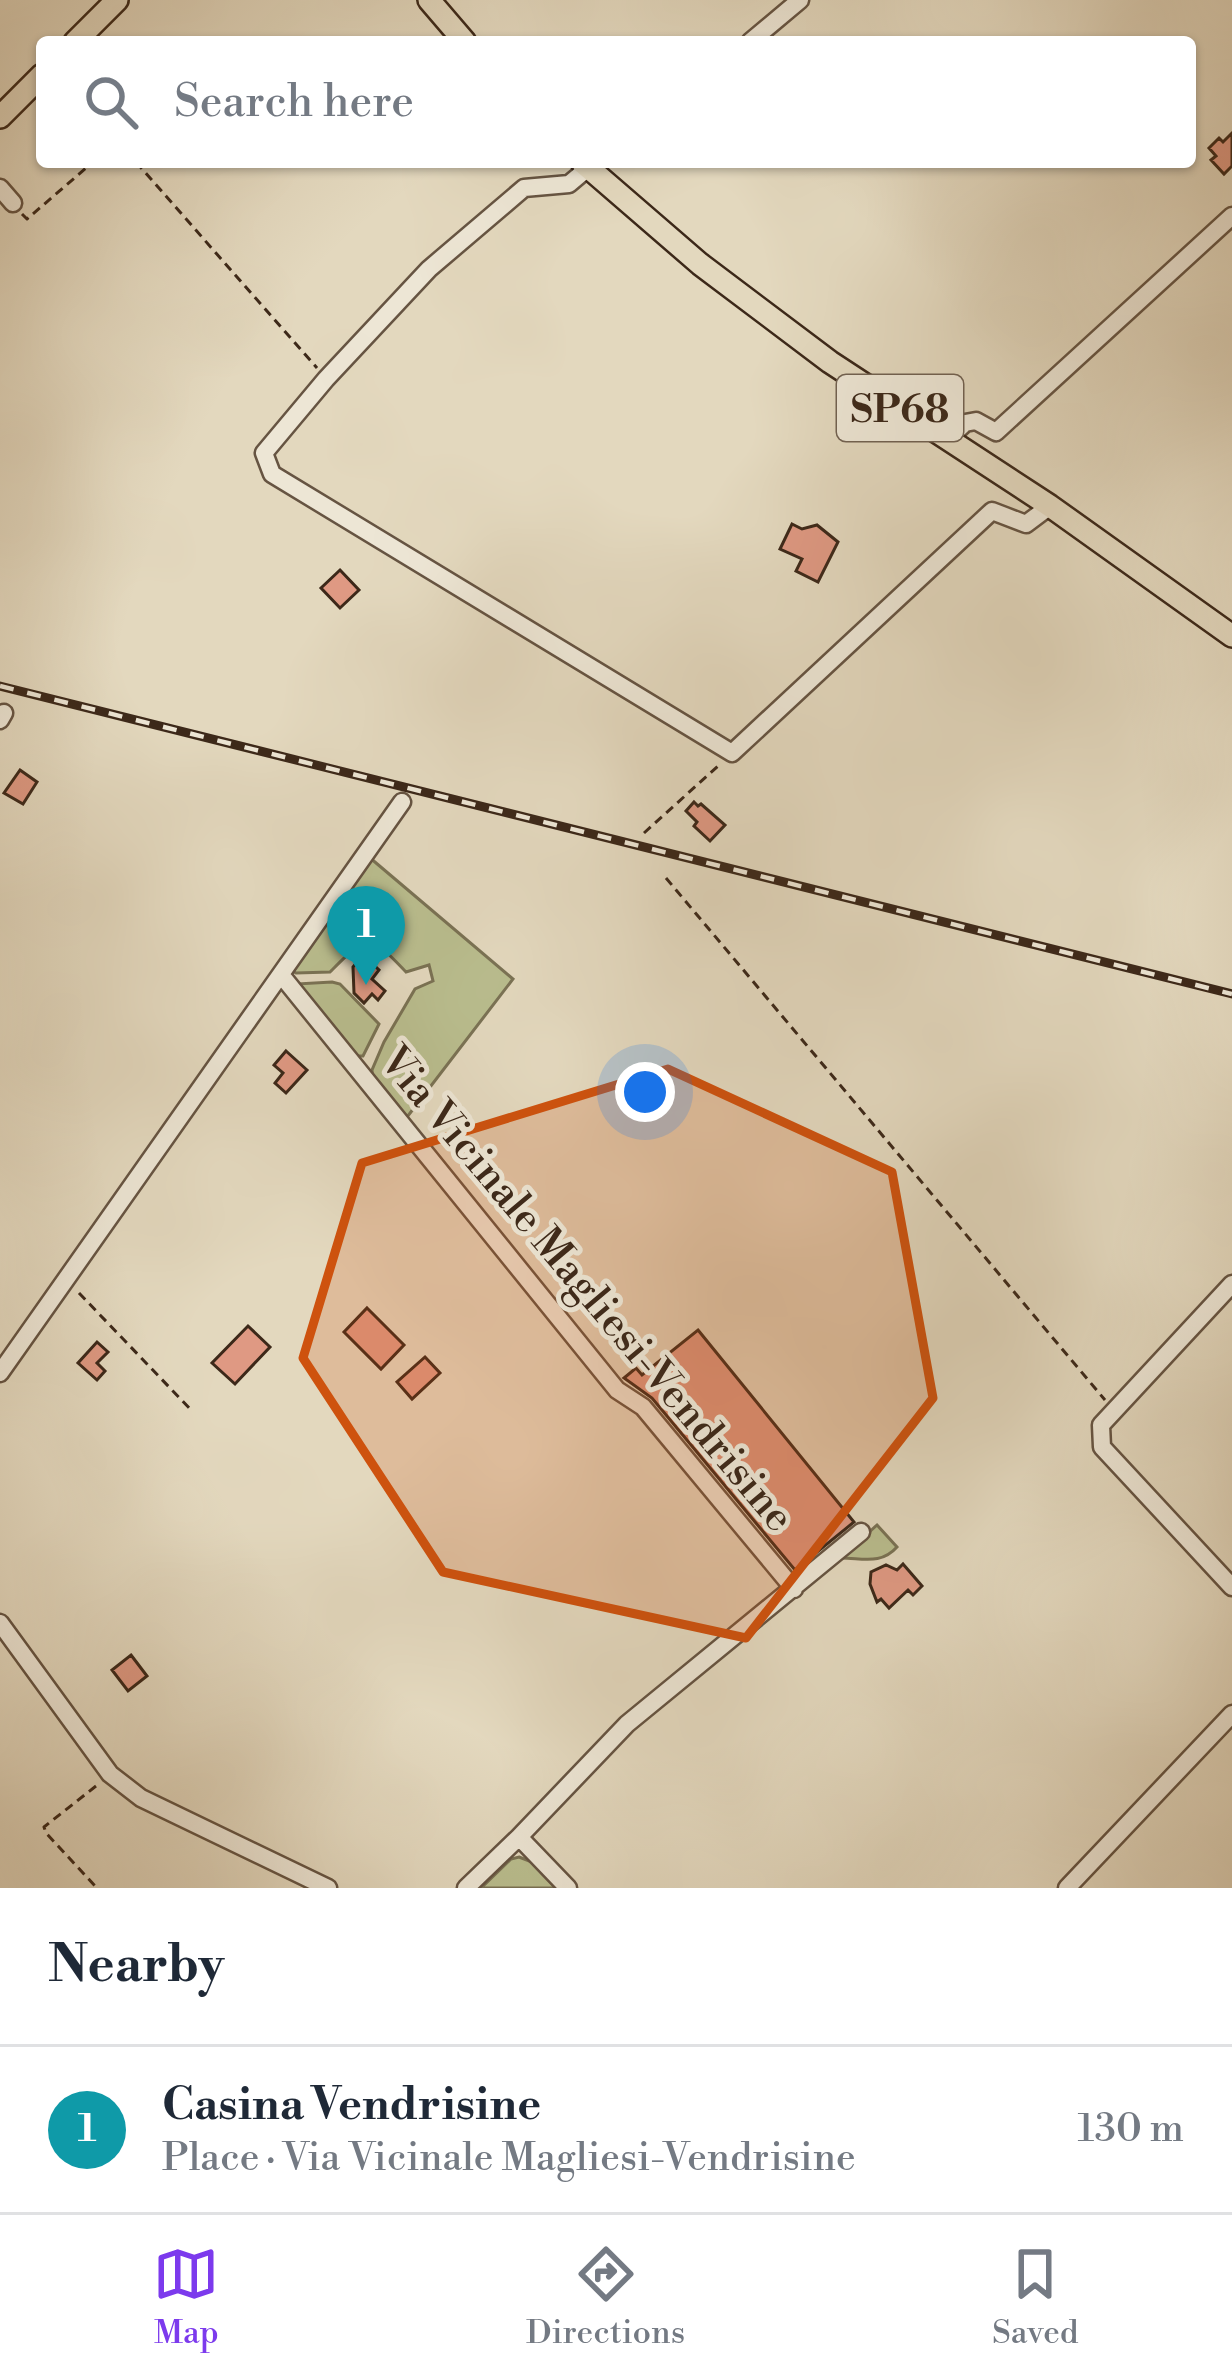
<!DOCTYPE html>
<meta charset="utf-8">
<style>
:root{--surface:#fff;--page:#f2f2f3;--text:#1f2937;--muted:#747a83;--line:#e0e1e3;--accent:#7c3aed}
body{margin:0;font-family:"Libre Bodoni",serif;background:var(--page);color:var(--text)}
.you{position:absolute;left:645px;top:1092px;width:42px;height:42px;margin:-30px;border:9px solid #fff;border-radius:50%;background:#1a73e8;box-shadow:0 0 0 18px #1a73e833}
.badge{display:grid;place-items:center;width:78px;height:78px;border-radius:50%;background:var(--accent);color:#fff;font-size:39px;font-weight:700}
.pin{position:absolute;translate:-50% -99px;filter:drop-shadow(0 3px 6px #0008)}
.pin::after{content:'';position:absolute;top:63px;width:42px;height:36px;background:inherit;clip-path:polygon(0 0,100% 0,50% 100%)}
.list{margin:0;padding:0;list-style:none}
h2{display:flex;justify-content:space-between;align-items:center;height:156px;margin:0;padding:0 48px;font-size:51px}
h2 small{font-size:39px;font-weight:400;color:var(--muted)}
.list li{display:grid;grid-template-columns:78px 1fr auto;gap:36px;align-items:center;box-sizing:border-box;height:168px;padding:0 48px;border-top:3px solid var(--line)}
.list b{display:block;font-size:45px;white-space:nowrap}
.list p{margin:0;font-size:39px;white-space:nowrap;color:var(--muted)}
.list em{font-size:39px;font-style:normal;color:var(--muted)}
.icon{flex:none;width:66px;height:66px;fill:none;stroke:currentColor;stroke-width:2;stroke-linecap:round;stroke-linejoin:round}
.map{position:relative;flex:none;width:1232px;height:1888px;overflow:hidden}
.search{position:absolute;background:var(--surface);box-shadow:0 3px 9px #0004;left:36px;right:36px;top:36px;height:132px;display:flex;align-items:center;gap:30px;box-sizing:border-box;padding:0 42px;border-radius:12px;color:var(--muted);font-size:45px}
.sheet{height:324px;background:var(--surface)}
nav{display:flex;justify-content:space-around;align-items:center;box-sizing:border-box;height:168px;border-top:3px solid var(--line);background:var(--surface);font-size:33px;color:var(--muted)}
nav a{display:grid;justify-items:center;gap:6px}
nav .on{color:var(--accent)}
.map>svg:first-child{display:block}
</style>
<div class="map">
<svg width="1232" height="1888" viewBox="0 0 1232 1888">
<rect width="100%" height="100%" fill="#e3d8be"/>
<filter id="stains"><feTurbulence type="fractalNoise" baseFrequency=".00167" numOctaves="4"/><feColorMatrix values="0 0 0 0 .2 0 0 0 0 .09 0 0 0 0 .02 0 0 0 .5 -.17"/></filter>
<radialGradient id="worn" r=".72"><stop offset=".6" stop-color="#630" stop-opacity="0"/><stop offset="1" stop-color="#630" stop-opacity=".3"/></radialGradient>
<path fill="#b9bd8e" stroke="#7a7254" stroke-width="3" d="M 369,857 L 513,979 L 404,1121 L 373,1081 L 372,1070 L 384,1042 L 415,989 L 433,981 L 429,965 L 406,972 C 368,932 368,934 330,972 L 296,973 L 291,970 Z
M 332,982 L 340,984 L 379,1024 L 363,1056 L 354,1056 L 296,984 Z
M 877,1525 L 897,1547 C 881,1565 863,1558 841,1558 Z
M 519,1857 L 532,1862 L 556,1888 L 481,1888 L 511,1859 Z"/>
<path fill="#df9983" stroke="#3c2819" stroke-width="3" d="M 1232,133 L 1232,166 L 1224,174 L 1211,160 L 1216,156 L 1209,148 L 1219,138 L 1223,142 Z
M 792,524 L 802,529 L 817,525 L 838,542 L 818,582 L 796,571 L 802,559 L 780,549 Z
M 340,570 L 359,590 L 340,608 L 321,588 Z
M 20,770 L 37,782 L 23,804 L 4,793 Z
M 694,802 L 698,806 L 701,804 L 725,825 L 710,841 L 694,826 L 697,822 L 686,811 Z
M 363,955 L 379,970 L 372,979 L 385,991 L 378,1000 L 372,994 L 364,1003 L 354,993 L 353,967 Z
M 286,1051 L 307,1070 L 286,1093 L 275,1083 L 283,1073 L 274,1065 Z
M 367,1308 L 404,1345 L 381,1369 L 344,1332 Z
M 248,1326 L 270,1347 L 235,1384 L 212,1363 Z
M 698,1330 L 854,1522 L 795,1570 L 652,1398 L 624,1378 L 636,1368 L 642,1375 Z
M 97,1342 L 108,1352 L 97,1363 L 105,1371 L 97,1380 L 78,1363 Z
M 425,1357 L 440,1373 L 412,1399 L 397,1382 Z
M 903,1564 L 922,1586 L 913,1595 L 908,1590 L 889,1608 L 881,1599 L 877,1602 L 870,1584 L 871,1572 L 886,1565 L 897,1570 Z
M 131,1655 L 147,1676 L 128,1691 L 112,1670 Z"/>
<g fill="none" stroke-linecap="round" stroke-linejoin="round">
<defs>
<path id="minor" d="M 750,42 L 800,0
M 588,168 L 569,184 L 524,188 L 429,269 L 326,379 L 264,453 L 272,474 L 732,753 L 992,511 L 1026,524 L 1050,506
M 0,188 L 13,203
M 948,439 L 965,423 L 976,421 L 996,432 L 1232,216
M 0,720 L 4,713
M 282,976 L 617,1390 L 643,1407 L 794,1589
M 1232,1284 L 1101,1425 L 1102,1447 L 1232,1587
M 0,1373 L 402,802
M 0,1623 L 110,1774 L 141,1798 L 328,1888
M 519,1837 L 627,1724 L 861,1532
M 466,1888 L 519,1837 L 568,1888
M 1067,1888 L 1232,1714"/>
<path id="major" d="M 429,0 L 465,42
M 75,42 L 117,0
M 0,117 L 42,75
M 582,162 L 700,264 L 830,362 L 1050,506 L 1232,636"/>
</defs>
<use href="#minor" stroke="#665442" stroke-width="21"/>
<use href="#major" stroke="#3c2819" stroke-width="26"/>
<path stroke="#3c2819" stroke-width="3" stroke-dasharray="9 6" stroke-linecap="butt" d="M 136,162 L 317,368
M 22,214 L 27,219 L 93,162
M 644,833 L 718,766
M 666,878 L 1105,1400
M 79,1293 L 193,1412
M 96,1786 L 44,1827 L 46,1833 L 97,1888"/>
<use href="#minor" stroke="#ede6d5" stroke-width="16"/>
<use href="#major" stroke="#e3d8be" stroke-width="21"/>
<defs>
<path id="rail" d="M 0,686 L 1232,994"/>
</defs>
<use href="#rail" stroke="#3c2819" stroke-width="9"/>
<use href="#rail" stroke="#ede6d5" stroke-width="4.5" stroke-dasharray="14" stroke-linecap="butt"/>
</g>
<path fill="#ce520e" fill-opacity="0.2" stroke="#ce520e" stroke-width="9" stroke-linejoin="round" d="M 668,1069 L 892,1172 L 933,1398 L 746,1638 L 443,1572 L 303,1358 L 362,1163 Z"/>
<g text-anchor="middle" stroke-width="10" stroke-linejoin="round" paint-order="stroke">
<rect fill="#ede6d5" stroke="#716151" stroke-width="3" x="837" y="375" width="126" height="66" rx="9"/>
<g font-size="39" font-weight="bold" fill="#3c2819">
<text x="900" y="422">SP68</text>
</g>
<g font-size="42" fill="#3c2819" stroke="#ede6d5">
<text transform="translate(588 1288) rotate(50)" y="15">Via Vicinale Magliesi-Vendrisine</text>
</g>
</g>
<rect width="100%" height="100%" filter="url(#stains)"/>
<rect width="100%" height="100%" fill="url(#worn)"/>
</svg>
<div class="you"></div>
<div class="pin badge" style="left:366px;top:985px;background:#0f9aa8">1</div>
<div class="search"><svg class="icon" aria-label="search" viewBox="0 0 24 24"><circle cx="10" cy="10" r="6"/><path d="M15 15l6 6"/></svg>Search here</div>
</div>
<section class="sheet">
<h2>Nearby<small></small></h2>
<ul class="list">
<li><span class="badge" style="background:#0f9aa8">1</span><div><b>Casina Vendrisine</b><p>Place · Via Vicinale Magliesi-Vendrisine</p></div><em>130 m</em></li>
</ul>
</section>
<nav>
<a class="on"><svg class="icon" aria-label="map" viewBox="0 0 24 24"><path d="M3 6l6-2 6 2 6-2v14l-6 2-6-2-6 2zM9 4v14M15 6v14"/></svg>Map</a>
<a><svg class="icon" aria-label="directions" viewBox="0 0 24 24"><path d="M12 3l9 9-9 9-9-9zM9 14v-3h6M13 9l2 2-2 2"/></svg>Directions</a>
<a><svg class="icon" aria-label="saved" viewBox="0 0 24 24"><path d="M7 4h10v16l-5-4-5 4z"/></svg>Saved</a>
</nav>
